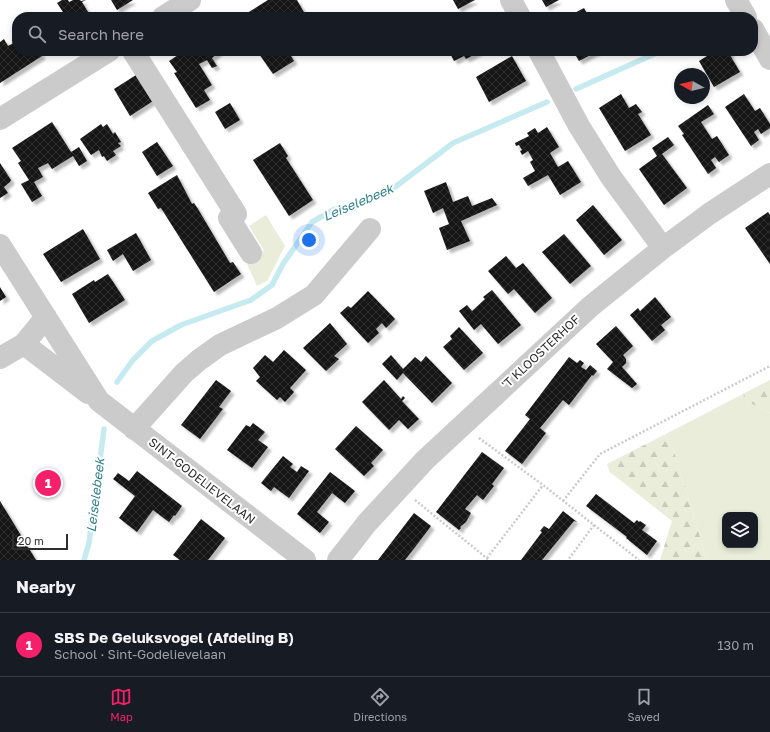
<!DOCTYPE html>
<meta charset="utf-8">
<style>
:root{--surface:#171b24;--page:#242831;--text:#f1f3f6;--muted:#9ea1a6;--line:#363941;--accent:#f6206a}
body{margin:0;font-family:"Golos Text",sans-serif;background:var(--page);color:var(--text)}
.controls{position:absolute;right:12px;bottom:12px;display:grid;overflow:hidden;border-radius:8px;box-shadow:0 2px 6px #0003}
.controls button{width:36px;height:36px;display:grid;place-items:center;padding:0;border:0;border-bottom:1px solid var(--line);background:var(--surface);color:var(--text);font:20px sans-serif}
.compass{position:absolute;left:674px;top:68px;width:36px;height:36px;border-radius:50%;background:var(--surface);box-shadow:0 2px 6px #0003;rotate:278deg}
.scale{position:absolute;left:12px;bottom:10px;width:56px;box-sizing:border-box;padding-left:4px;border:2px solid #2e2e2e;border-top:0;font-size:11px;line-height:14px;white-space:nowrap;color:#2e2e2e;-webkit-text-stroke:3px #fff;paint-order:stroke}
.you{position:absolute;left:309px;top:240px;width:14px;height:14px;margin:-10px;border:3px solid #fff;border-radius:50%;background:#1a73e8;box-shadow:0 0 0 6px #1a73e833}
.badge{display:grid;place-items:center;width:26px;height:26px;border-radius:50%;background:var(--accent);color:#fff;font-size:13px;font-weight:700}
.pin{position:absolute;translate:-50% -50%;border:2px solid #fff;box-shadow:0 1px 4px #0006}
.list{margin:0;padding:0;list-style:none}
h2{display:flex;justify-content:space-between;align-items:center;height:52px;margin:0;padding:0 16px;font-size:17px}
h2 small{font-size:13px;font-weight:400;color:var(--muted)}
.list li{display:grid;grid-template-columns:26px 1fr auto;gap:12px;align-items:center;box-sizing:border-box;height:64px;padding:0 16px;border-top:1px solid var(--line)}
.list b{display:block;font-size:15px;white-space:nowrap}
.list p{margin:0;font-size:13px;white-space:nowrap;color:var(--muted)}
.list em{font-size:13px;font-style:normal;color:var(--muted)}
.icon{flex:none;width:22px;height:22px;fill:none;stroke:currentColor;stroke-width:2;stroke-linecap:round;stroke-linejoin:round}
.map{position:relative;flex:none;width:770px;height:560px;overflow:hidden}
.search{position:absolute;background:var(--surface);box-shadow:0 2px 6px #0003;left:12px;right:12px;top:12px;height:44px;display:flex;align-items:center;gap:10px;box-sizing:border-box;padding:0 14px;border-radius:16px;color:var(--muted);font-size:15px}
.sheet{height:116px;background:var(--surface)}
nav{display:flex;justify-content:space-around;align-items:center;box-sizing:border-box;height:56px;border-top:1px solid var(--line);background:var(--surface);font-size:11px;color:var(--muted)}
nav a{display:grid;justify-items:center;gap:2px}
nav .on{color:var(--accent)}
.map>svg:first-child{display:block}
</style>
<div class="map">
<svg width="770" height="560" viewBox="0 0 770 560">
<defs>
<pattern id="forest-firs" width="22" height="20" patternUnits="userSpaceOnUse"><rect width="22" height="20" fill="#e9edda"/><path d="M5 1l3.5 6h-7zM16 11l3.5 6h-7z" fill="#c8ccbb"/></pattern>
<pattern id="building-cross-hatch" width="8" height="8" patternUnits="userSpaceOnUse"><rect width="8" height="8" fill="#151515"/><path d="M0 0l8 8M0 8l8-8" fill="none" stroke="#2f2f2f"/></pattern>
<filter id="shadow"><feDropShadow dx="3.5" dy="3.5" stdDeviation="1" flood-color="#0004"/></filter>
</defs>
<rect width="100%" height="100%" fill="#fff"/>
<path fill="#e9edda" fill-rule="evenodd" d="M 266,215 L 285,246 L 267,281 L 257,286 L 246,262 L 264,250 L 249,226 Z
M 743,394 L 746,401 L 770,413 L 770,560 L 707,560 L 673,448 L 664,435 ZM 725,515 L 755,515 L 755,545 L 725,545 Z"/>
<path fill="url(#forest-firs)" d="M 770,380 L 770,413 L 746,401 L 743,394 Z
M 664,435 L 673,448 L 707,560 L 660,560 L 672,521 L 610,472 L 607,464 Z"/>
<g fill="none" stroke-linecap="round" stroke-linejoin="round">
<path stroke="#c5eaef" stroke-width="5.5" d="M 576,89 L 661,51
M 117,382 L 133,360 L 152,341 L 181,325 L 251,300 L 272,285 L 283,264 L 312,222 L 333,210 L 374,198 L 395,187 L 453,143 L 547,102
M 84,560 L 89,543 L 104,429"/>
</g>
<path fill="url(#building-cross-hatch)" filter="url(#shadow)" d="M 62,0 L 68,0 L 69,2 L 73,0 L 80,0 L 81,1 L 86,0 L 82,2 L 91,17 L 55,17 L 63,12 L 57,3 Z
M 111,0 L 133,0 L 117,10 Z
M 268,0 L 297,0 L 305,14 L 301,17 L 246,17 L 244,15 Z
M 453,0 L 475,0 L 458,9 Z
M 542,0 L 559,0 L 546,7 Z
M 584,8 L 589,17 L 567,17 Z
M 4,39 L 8,46 L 17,41 L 17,51 L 39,51 L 42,56 L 0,83 L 0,42 Z
M 184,51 L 220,51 L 212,58 L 217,66 L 212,68 L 207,60 L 199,64 L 212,85 L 204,90 L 210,100 L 196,108 L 174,73 L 177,72 L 169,61 Z
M 257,51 L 271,51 L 272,52 L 273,51 L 288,51 L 294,61 L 273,74 Z
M 449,51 L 481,51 L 466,59 L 464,56 L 454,61 Z
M 573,51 L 598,51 L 579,61 Z
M 715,51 L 730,51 L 731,54 L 730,55 L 740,72 L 714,87 L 699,61 Z
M 512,56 L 526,81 L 489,102 L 476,77 Z
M 136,75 L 153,101 L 130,116 L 114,89 Z
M 621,94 L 629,108 L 636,104 L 642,112 L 638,114 L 651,135 L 625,151 L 599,108 Z
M 744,94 L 755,111 L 760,108 L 770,124 L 770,128 L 761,134 L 758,129 L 754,132 L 759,140 L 751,146 L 725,107 Z
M 230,103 L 240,120 L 225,129 L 215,112 Z
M 708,105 L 714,114 L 701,122 L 712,139 L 717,136 L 729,155 L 719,162 L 715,157 L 711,160 L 716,168 L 708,174 L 682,135 L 684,134 L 678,126 Z
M 52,122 L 71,152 L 79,147 L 87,161 L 79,166 L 73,156 L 52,169 L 48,163 L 38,168 L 43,177 L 34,182 L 42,196 L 32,202 L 21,184 L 29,180 L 18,163 L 21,161 L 12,148 Z
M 101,124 L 103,127 L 107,124 L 113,134 L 115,132 L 121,142 L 118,143 L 121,146 L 113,151 L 116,155 L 107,161 L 104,156 L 102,157 L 99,150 L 91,155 L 80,139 Z
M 547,127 L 559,147 L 550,153 L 558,167 L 568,161 L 581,182 L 560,195 L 548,175 L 528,186 L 523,178 L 535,171 L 530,162 L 533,160 L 528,151 L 522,155 L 520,151 L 522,150 L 519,145 L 516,146 L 515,143 L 529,136 L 527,133 L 535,128 L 538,133 Z
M 668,137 L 674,145 L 662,154 L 687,188 L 664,205 L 639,169 L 657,156 L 652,148 Z
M 157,142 L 173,166 L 157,176 L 142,152 Z
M 280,143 L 288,156 L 286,158 L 313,200 L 289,216 L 253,160 Z
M 0,163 L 11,180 L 10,182 L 4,187 L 8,193 L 0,198 Z
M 177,175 L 192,204 L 194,203 L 198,209 L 230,263 L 233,262 L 241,274 L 214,292 L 161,208 L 158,209 L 148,193 Z
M 446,182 L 453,202 L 468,196 L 472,206 L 492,198 L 497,205 L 461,221 L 470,241 L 447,250 L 439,228 L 449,224 L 443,208 L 433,213 L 424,191 Z
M 593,205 L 622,240 L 604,255 L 576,220 Z
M 768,212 L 770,215 L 770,264 L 745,228 Z
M 83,229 L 100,259 L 61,282 L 43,254 Z
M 136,233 L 151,260 L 133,271 L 123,254 L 113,261 L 107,250 Z
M 564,234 L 591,266 L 570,284 L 542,252 Z
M 506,256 L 516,268 L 523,263 L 552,298 L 535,313 L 514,289 L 508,294 L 488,271 Z
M 108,274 L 125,300 L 89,323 L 72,294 L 94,280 L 95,282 Z
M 0,287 L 6,297 L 0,301 Z
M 492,290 L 521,325 L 498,344 L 481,324 L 474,330 L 459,311 L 467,305 L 472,311 L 485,299 L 483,297 Z
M 368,291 L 395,319 L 386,328 L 382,323 L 376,329 L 379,333 L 368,343 L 340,313 L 348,306 L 351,308 Z
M 655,297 L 671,317 L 661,325 L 665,330 L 652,341 L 630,315 L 638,308 L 640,311 Z
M 330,323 L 347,344 L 334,356 L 339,359 L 326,371 L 303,348 Z
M 616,326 L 633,346 L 623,355 L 626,359 L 626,363 L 622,367 L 637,384 L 632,388 L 607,369 L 613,362 L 596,344 Z
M 459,327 L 483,353 L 464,370 L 443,347 L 452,339 L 450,336 Z
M 284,350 L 306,370 L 290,388 L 294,392 L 285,402 L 280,397 L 277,400 L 256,381 L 260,377 L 253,368 L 265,355 L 273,362 Z
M 391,355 L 403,369 L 415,357 L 421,362 L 426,356 L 452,383 L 432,403 L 403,373 L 397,380 L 382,364 Z
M 569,357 L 577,363 L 580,360 L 584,363 L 581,367 L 586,370 L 590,365 L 597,371 L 593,376 L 592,375 L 569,405 L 563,400 L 540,428 L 546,433 L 522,464 L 505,451 L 530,419 L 525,415 Z
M 216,380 L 231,391 L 219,407 L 223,409 L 200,439 L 181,425 Z
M 384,380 L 401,399 L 403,396 L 405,398 L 402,401 L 419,419 L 408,429 L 399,420 L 389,430 L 362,402 Z
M 253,423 L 265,432 L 258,440 L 268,447 L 252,468 L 227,450 L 246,425 L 250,427 Z
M 356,426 L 383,450 L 371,463 L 374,466 L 364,476 L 335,449 Z
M 482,452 L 504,468 L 492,484 L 494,486 L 483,500 L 477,495 L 465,509 L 471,513 L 466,522 L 460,527 L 461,528 L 459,530 L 436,512 Z
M 283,456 L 293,464 L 290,467 L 297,472 L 301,466 L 309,471 L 289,498 L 274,487 L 271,491 L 261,483 Z
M 137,471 L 182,506 L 175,516 L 174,515 L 169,522 L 153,510 L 137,532 L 119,518 L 135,496 L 113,479 L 118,473 L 129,481 Z
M 330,472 L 355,491 L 345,503 L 332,493 L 317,512 L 329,522 L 320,533 L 297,514 Z
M 596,494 L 634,523 L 637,520 L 639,522 L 640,521 L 646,525 L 642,530 L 657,541 L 647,555 L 626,538 L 627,537 L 586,506 Z
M 0,501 L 36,560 L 0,560 Z
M 563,511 L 577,522 L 574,521 L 542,560 L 521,560 L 542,532 L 540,531 L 544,526 L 549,529 Z
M 414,513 L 431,526 L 419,542 L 405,560 L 378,560 Z
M 201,519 L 225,538 L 208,560 L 180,560 L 173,555 Z"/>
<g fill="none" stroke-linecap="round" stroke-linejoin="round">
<path stroke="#cbcbcb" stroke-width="2.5" stroke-dasharray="2 2" stroke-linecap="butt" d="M 479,438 L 543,485 L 594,525 L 568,560
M 415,500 L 489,560
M 563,501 L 600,454 L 770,366
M 594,525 L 639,560
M 487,558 L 543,485"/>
<path stroke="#cbcbcb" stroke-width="22" d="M 511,0 L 520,17
M 736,0 L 746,17
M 163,17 L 190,0
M 753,29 L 770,59
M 133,51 L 236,214 L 229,218 L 251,253
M 539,51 L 579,126 L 611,177 L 663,248
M 0,119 L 109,51
M 0,245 L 99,401 L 305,560
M 24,344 L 88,393
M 0,358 L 24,344 L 46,317
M 134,429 L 184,373 L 199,360 L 220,345 L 277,318 L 314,295 L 370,229
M 338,560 L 367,523 L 425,460 L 591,306 L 663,248 L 709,214 L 770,174"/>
</g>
<g text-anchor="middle" stroke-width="4" stroke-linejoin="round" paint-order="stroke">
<g font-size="12" fill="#2e2e2e" stroke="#fff">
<text transform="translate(541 352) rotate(-43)" y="4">'T KLOOSTERHOF</text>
<text transform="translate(202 481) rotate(38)" y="4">SINT-GODELIEVELAAN</text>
</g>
<g font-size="13" font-style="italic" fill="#30818a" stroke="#fff">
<text transform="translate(358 202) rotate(-23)" y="5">Leiselebeek</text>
<text transform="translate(95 495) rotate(-83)" y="5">Leiselebeek</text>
</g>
</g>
</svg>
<div class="controls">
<button><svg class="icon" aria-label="layers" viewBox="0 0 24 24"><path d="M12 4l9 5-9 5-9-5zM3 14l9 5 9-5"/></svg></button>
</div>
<svg class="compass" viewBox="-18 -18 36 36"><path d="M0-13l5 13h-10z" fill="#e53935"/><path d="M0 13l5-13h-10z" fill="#9ea1a6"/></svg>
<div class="scale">20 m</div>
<div class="you"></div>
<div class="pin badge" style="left:48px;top:483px">1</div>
<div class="search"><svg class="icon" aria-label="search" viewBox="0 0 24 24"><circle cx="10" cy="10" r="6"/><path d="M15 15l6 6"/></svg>Search here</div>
</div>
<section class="sheet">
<h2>Nearby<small></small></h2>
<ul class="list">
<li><span class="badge">1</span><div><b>SBS De Geluksvogel (Afdeling B)</b><p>School · Sint-Godelievelaan</p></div><em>130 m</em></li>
</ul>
</section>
<nav>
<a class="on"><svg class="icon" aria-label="map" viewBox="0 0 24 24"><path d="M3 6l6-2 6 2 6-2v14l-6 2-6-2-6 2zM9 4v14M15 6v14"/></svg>Map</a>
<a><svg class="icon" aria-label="directions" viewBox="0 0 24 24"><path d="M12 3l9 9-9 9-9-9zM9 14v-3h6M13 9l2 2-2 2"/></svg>Directions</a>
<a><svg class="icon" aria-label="saved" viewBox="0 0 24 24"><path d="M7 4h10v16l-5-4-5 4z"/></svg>Saved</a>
</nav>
